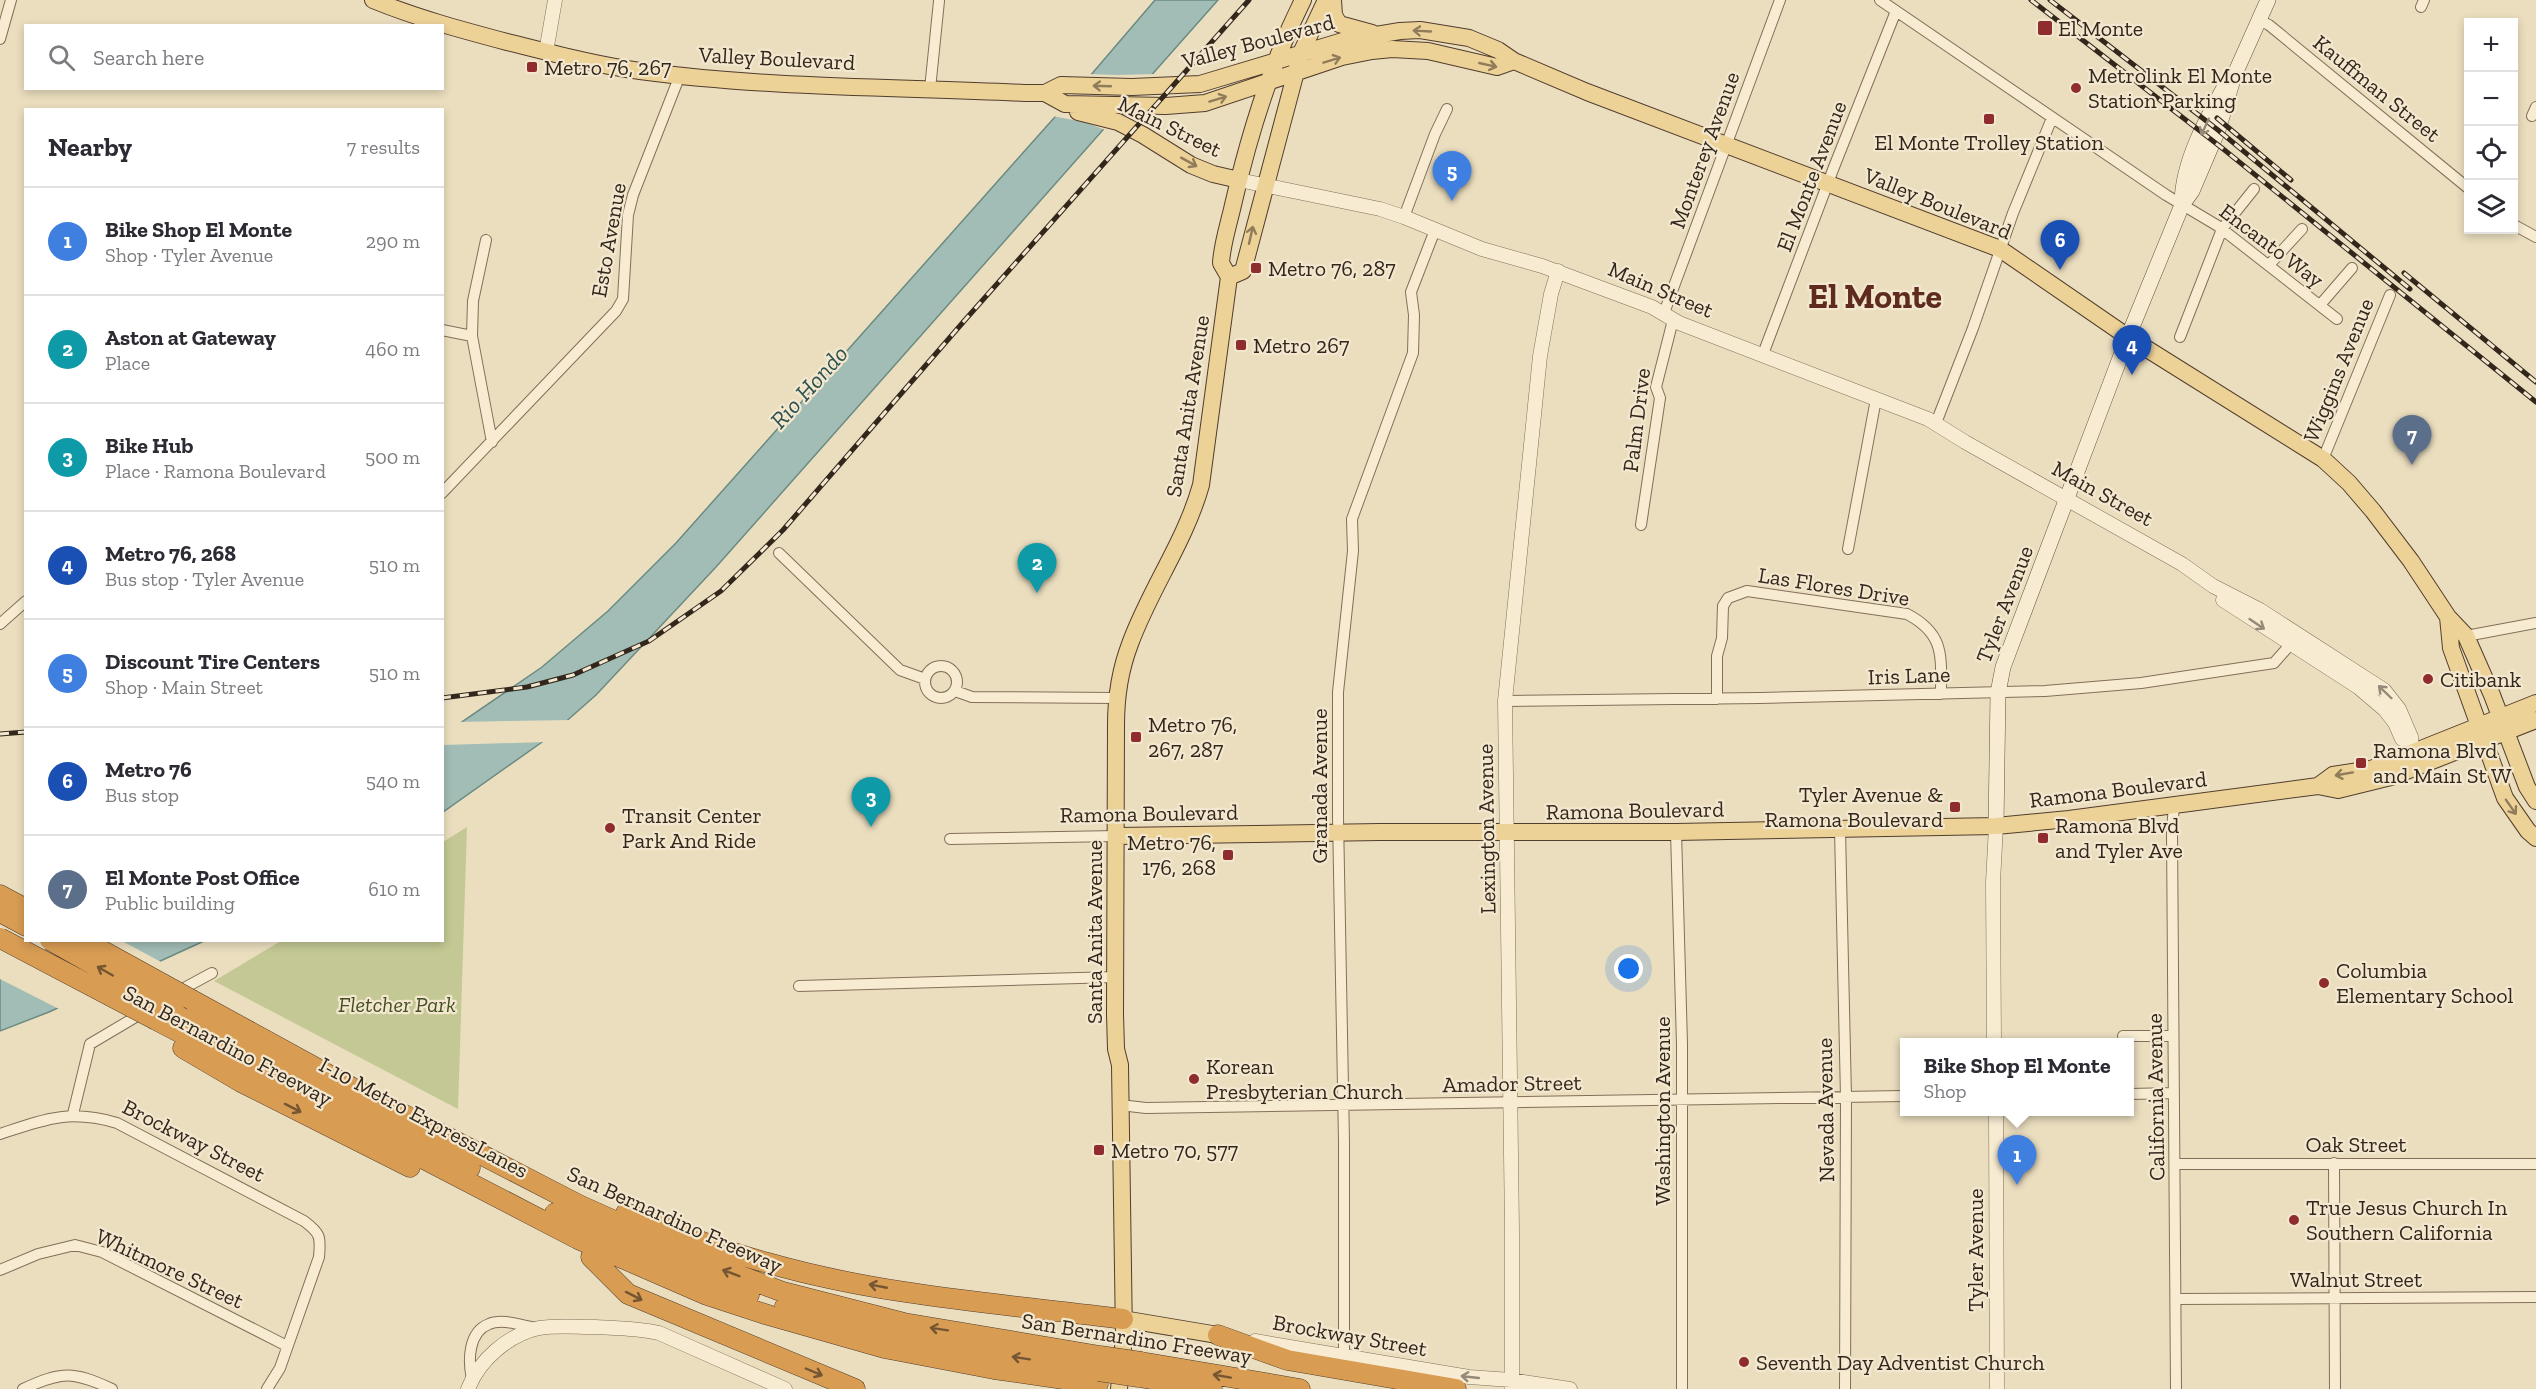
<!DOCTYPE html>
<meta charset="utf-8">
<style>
:root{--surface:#fff;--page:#f2f2f3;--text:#2b2b33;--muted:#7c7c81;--line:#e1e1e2;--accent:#8f2c2e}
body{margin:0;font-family:"Zilla Slab",serif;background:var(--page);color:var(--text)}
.controls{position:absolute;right:18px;top:18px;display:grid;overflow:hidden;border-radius:0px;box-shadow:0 3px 9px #0003}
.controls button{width:54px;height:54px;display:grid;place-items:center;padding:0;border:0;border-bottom:2px solid var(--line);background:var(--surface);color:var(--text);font:30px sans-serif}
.you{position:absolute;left:1629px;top:969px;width:21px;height:21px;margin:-15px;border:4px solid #fff;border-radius:50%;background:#1a73e8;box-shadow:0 0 0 9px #1a73e833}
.badge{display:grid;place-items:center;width:39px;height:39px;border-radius:50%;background:var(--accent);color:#fff;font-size:20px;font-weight:700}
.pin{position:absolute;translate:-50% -50px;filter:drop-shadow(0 2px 3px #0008)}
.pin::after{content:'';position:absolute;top:32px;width:21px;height:18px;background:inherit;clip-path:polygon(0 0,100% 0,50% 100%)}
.popup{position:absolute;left:1900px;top:1038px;width:234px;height:78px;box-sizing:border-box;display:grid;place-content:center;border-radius:0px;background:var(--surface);filter:drop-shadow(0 2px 4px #0005);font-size:20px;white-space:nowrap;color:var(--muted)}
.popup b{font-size:22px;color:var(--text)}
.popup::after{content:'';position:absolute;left:50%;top:100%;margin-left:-12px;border:12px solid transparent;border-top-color:var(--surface)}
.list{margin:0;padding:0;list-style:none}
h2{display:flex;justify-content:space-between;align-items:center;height:78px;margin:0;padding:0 24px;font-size:26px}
h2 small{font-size:20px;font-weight:400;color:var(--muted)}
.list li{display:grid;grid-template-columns:39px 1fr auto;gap:18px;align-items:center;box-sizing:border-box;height:108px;padding:0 24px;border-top:2px solid var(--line)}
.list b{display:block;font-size:22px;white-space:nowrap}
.list p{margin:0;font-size:20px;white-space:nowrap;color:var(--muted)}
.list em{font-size:20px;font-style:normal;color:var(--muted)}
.icon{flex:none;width:33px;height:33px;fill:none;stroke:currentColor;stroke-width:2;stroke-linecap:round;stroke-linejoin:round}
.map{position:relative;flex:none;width:2536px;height:1389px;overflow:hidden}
.search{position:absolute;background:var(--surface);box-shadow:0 3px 9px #0003;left:24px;top:24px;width:420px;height:66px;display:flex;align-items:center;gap:15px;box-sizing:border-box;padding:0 21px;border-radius:0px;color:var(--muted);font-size:22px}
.panel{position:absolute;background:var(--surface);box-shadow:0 3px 9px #0003;left:24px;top:108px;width:420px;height:834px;border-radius:0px}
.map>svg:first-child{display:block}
</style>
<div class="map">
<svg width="2536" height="1389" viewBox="0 0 2536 1389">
<rect width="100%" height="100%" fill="#ebdebf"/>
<path fill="#c3c894" d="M 467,827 L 458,1109 L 214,981 L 281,941 L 442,940 L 443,842 Z"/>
<path fill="#a2bdb5" stroke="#6a8a82" stroke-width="1.5" d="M 1155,0 L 1218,0 L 716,567 L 596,695 L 545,740 L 443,812 L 443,735 L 542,667 L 608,611 L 676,543 L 1054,118 Z
M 53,941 L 204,941 L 49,1012 L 0,1031 L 0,967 Z"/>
<path fill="#ebdebf" d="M 1087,74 L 1117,75 L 1157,74 L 1108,131 L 1084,122 L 1052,116 Z
M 571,720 L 547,742 L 443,745 L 442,731 L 456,722 Z
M 46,940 L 122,941 L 163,963 L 61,1010 L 0,979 L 0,964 Z"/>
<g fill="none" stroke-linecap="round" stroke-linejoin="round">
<defs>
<path id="minor" d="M 1880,0 L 2166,195 L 2218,226 L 2337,319
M 2421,7 L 2424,0
M 2259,20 L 2269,25 L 2468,188
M 0,39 L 11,0
M 930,89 L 939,1
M 2532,116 L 2536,107
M 1404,217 L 1435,134 L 1447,109
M 2514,225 L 2536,237
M 486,240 L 473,301 L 472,336 L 492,442
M 2269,265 L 2302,229
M 2320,305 L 2352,268
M 1664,313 L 1780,0
M 442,330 L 472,336
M 2180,337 L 2222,229 L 2254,189
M 1763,354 L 1834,167 L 1896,11
M 1936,423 L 1973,328 L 2013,213 L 2052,118
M 2323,459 L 2390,295
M 442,493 L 616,311 L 623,299 L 628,215 L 633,195 L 680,75
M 1641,525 L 1660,398 L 1656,387 L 1673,320
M 1848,549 L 1876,399
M 779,553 L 900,670 L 925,679
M 0,624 L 26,601
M 2466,636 L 2536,623
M925 682a16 16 0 1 1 32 0a16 16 0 1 1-32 0Z
M 955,691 L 972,697 L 1117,698
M 1717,699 L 1717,656 L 1722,638 L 1723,606 L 1728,598 L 1747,591 L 1907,614 C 1945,634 1941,656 1941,694
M 1505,701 L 1760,698 L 2045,691 L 2141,683 L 2274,663 L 2295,639
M 2174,805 L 2172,831 L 2176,1389
M 1840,830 L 1846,1097 L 1845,1389
M 1676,832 L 1682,1044 L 1682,1389
M 950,839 L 1117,836
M 799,986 L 1116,977
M 175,993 L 212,973
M 2123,1036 L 2173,1036
M 2130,1094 L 2174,1093
M 1120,1105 L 1146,1108 L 1904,1096
M 73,1114 L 90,1044 L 144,1012
M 0,1134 C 45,1119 69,1109 117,1123 L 304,1221 C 320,1233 321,1236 319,1257 L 280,1368 L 267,1389
M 2334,1163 L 2335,1389
M 2176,1164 L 2536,1164
M 0,1270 L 38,1254 L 75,1245 L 102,1252 L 287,1346
M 2176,1299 L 2536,1297
M 1344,1357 L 1344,1142 L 1338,817 L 1338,692 L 1353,551 L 1352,519 L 1413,353 L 1414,315 L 1411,292 L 1435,230
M 472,1379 C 468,1361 468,1332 489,1324 C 502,1318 523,1326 537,1328
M 23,1389 C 62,1371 73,1371 112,1389"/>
<path id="tertiary" d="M 546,52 L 555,0
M 1239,180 L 1380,209 L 1404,217 L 1482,249 L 1542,266 L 1652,307 L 1679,323 L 1928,419 L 1965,442 L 2182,564 L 2213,586 L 2260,610 L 2384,690 L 2399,709 L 2411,737 L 2412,752
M 2223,600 L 2358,687 L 2385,710 L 2395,723 L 2402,739
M 1994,1042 L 1993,882 L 1996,826
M 1996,1112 L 1997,1389
M 1255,1341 L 1469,1377 L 1511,1380 L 1570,1389
M 468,1389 C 479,1360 508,1335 539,1328 C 557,1325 577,1327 595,1327 C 617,1328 638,1328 659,1333 L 785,1389
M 1512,1389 L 1512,1229 L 1505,701 L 1540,356 L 1551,294 L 1558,271"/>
<path id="secondary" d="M 2182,202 C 2183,162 2205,122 2224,88
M 1996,826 L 1998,693 L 2003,667 L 2128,337 L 2182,205 L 2192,191 L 2218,130 L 2234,76 L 2268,0"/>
<path id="primary" d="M 373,0 C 417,18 462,30 507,42 C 551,53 596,65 640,71 C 766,88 898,87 1025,93 L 1045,93 L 1061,85 L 1132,87 L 1200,84 L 1346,40 L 1400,31 L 1420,30 L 1469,38 L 1498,50 L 1514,61 L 1587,92 L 2000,249 L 2128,337 L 2323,459 L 2349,483 L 2373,511 L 2411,561 L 2448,617 L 2466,636 L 2492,695 L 2527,787 L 2536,801
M 1333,0 L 1334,15 L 1339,24 L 1372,33
M 1045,93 L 1065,104 L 1166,106 L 1205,103 L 1342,57 L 1372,51 L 1392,49 L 1428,51 L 1497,67 L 1514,61
M 1078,112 L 1118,122 L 1143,135 L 1191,165 L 1213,174 L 1239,180
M 1229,277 L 1243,271 L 1301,53 L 1326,0
M 2448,617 L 2451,648 L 2505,798 L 2528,831 L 2536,838
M 2318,786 L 2333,775 L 2371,769 L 2536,703
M 1117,836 L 1380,832 L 1676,832 L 1996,826 L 2069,819 L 2318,786 L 2338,790 L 2391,777 L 2536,720
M 1123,1319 L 1218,1335
M 1119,1389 L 1124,1337 L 1120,1065 L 1116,1049 L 1115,1014 L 1116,725 C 1116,697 1120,670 1130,644 C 1150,589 1185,542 1201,485 L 1229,277 L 1221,263 C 1222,244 1229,223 1233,205 C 1249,135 1271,64 1303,0"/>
<path id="motorway" d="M 0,895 L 26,909
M 0,912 L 26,926
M 192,1000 L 360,1092 L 579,1205 L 720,1268 L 783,1292 L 904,1323 L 1100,1356
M 174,1010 L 470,1168
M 156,1020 L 578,1239 L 707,1295 L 768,1315 L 884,1348 L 994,1369 L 1098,1384
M 183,1048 L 241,1082 L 410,1167
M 555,1213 L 677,1269 L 749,1295
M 626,1213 C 673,1231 720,1250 768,1263 C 883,1296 1005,1304 1123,1319
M 591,1257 L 628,1294 L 855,1389
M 785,1306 C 887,1335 990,1353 1094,1370
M 1218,1335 L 1287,1360 L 1456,1389
M 1141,1362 L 1300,1389
M 1139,1377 L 1212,1389"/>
</defs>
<use href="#minor" stroke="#836f59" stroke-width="12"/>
<use href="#tertiary" stroke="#836f59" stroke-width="15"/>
<use href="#secondary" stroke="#65503c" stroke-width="16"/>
<use href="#primary" stroke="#513d2d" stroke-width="18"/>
<use href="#motorway" stroke="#513d2d" stroke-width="21"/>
<use href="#minor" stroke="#f7ebd2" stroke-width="10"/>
<use href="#tertiary" stroke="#f7ebd2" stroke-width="14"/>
<use href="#secondary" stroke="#f7ebd2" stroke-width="15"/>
<use href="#primary" stroke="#edd298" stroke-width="16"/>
<use href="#motorway" stroke="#d89c53" stroke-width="20"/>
<defs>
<path id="rail" d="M 2031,0 L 2222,148 L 2536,402
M 2050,0 L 2218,130 L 2410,289
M 2217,118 L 2291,180
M 2404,273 L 2536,382
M 442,698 L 527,687 L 573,675 L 649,641 L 721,591 L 783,530 L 965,320 L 1249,0
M 0,734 L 26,732"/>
</defs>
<use href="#rail" stroke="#33271c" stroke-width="5"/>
<use href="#rail" stroke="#f3e8cf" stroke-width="3" stroke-dasharray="9" stroke-linecap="butt"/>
<defs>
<path id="motorway-bridge" d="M 0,938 L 156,1020
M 50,940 L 174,1010
M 83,940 L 192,1000
M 1100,1356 L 1141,1362
M 1099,1371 L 1139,1377"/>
</defs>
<use href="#motorway-bridge" stroke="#513d2d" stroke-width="21" stroke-linecap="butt"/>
<use href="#motorway-bridge" stroke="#d89c53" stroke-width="20"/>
</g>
<defs><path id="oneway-shaft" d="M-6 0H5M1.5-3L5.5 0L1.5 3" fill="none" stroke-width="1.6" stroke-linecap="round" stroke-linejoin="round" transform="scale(1.5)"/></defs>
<g stroke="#907c5a">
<use href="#oneway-shaft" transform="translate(1422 31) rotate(-177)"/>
<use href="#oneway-shaft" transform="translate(1332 60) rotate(-17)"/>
<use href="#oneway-shaft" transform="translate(1488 65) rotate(13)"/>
<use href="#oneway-shaft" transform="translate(1102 86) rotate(-178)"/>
<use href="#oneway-shaft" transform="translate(1218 99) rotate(-17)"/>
<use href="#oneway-shaft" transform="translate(1189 162) rotate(29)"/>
<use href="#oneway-shaft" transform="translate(1251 235) rotate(-77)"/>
<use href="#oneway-shaft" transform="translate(2344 774) rotate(170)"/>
<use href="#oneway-shaft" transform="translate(2511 807) rotate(55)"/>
</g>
<g stroke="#958977">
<use href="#oneway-shaft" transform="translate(2205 127) rotate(115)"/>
<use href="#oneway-shaft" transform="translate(2257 624) rotate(34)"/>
<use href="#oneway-shaft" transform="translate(2385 692) rotate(-136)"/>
<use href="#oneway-shaft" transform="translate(1470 1377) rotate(-174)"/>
</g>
<g stroke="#755632">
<use href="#oneway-shaft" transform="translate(105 971) rotate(-150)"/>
<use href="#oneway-shaft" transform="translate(293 1108) rotate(27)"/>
<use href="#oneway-shaft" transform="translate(731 1273) rotate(-159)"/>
<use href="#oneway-shaft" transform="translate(878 1286) rotate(-169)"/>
<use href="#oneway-shaft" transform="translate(634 1296) rotate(27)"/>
<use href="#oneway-shaft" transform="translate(939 1329) rotate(-171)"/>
<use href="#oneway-shaft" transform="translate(1021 1358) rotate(-171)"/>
<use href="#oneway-shaft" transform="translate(814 1372) rotate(23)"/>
<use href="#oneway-shaft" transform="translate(1222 1376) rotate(-170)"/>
</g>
<g fill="#8f2c2e" stroke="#f3e8cf" stroke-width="2">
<rect x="2037" y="20" width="16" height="16" rx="3"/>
<rect x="526" y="61" width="12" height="12" rx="3"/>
<circle cx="2076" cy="88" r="6"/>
<rect x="1983" y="113" width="12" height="12" rx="3"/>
<rect x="1250" y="262" width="12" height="12" rx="3"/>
<rect x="1235" y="339" width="12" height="12" rx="3"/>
<circle cx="2428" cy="679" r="6"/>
<rect x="1130" y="731" width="12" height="12" rx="3"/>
<rect x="2355" y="757" width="12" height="12" rx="3"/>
<rect x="1949" y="801" width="12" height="12" rx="3"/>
<circle cx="610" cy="828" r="6"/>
<rect x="2037" y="832" width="12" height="12" rx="3"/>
<rect x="1222" y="849" width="12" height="12" rx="3"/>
<circle cx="2324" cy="983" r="6"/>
<circle cx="1194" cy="1079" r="6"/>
<rect x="1093" y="1144" width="12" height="12" rx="3"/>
<circle cx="2294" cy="1220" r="6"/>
<circle cx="1744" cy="1362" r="6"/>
</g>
<g text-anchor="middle" stroke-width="4.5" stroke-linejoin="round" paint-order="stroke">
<g font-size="22" fill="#33271c" stroke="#f3e8cf" text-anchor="start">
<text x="2058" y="36">El Monte</text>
<text x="544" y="75">Metro 76, 267</text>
<text x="2088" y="83">Metrolink El Monte<tspan x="2088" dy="25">Station Parking</tspan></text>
<text x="1989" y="150" text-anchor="middle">El Monte Trolley Station</text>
<text x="1268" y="276">Metro 76, 287</text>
<text x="1253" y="353">Metro 267</text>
<text x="2440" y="687">Citibank</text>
<text x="1148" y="732">Metro 76,<tspan x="1148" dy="25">267, 287</tspan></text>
<text x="2373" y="758">Ramona Blvd<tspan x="2373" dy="25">and Main St W</tspan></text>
<text x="1943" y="802" text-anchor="end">Tyler Avenue &amp;<tspan x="1943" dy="25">Ramona Boulevard</tspan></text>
<text x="622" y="823">Transit Center<tspan x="622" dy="25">Park And Ride</tspan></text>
<text x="2055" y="833">Ramona Blvd<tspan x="2055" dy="25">and Tyler Ave</tspan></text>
<text x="1216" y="850" text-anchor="end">Metro 76,<tspan x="1216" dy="25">176, 268</tspan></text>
<text x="2336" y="978">Columbia<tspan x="2336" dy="25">Elementary School</tspan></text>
<text x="1206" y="1074">Korean<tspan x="1206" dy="25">Presbyterian Church</tspan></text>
<text x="1111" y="1158">Metro 70, 577</text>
<text x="2306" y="1215">True Jesus Church In<tspan x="2306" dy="25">Southern California</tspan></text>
<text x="1756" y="1370">Seventh Day Adventist Church</text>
</g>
<g font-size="22" fill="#33271c" stroke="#f3e8cf">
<text transform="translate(1258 41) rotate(-15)" y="8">Valley Boulevard</text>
<text transform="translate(777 58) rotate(3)" y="8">Valley Boulevard</text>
<text transform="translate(2377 88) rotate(39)" y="8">Kauffman Street</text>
<text transform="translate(1170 126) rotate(26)" y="8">Main Street</text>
<text transform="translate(1704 150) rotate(-70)" y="8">Monterey Avenue</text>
<text transform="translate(1811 176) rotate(-69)" y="8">El Monte Avenue</text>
<text transform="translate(1938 203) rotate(22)" y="8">Valley Boulevard</text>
<text transform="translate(608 240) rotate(-80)" y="8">Esto Avenue</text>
<text transform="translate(2272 245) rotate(37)" y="8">Encanto Way</text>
<text transform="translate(1661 289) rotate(23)" y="8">Main Street</text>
<text transform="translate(2338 370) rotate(-68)" y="8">Wiggins Avenue</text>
<text transform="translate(1187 406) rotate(-81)" y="8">Santa Anita Avenue</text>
<text transform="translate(1636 420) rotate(-83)" y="8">Palm Drive</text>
<text transform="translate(2103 493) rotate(29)" y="8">Main Street</text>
<text transform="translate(1834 586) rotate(9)" y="8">Las Flores Drive</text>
<text transform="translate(2004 604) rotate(-69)" y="8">Tyler Avenue</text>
<text transform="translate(1909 675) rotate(-2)" y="8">Iris Lane</text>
<text transform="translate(1319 786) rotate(-90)" y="8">Granada Avenue</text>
<text transform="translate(2118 789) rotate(-7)" y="8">Ramona Boulevard</text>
<text transform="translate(1635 810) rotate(-1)" y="8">Ramona Boulevard</text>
<text transform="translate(1149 813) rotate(-1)" y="8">Ramona Boulevard</text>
<text transform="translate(1486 829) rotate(-91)" y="8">Lexington Avenue</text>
<text transform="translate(1094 932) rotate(-90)" y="8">Santa Anita Avenue</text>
<text transform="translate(228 1045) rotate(28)" y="8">San Bernardino Freeway</text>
<text transform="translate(1512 1083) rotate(-1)" y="8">Amador Street</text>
<text transform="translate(2155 1097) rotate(-91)" y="8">California Avenue</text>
<text transform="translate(1825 1110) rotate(-91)" y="8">Nevada Avenue</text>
<text transform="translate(1662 1111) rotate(-90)" y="8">Washington Avenue</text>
<text transform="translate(424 1117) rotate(28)" y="8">I-10 Metro ExpressLanes</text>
<text transform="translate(194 1140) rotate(27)" y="8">Brockway Street</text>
<text x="2356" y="1152">Oak Street</text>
<text transform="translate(675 1219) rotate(24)" y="8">San Bernardino Freeway</text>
<text transform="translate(1975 1250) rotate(-90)" y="8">Tyler Avenue</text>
<text transform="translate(170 1268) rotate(25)" y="8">Whitmore Street</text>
<text x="2356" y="1287">Walnut Street</text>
<text transform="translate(1350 1335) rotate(10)" y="8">Brockway Street</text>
<text transform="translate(1137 1338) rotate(9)" y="8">San Bernardino Freeway</text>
</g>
<g font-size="22" font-style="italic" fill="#444f24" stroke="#f3e8cf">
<text x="397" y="1012">Fletcher Park</text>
</g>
<g font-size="24" font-style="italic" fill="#2c524f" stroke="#f3e8cf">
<text transform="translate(809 387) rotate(-48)" y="8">Rio Hondo</text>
</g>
<g font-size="34" font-weight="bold" fill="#5e2b1e" stroke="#f3e8cf">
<text x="1875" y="308">El Monte</text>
</g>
</g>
</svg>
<div class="controls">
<button>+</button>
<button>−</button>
<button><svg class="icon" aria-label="locate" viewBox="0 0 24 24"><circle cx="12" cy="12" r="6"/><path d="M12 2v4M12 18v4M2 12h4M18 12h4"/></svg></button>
<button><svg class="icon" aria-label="layers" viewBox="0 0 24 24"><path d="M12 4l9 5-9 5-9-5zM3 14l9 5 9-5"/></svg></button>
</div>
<div class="you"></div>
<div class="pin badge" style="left:2017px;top:1185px;background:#3f7fe0">1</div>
<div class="popup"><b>Bike Shop El Monte</b>Shop</div>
<div class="pin badge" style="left:1037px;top:593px;background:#0f9aa8">2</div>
<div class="pin badge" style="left:871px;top:827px;background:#0f9aa8">3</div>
<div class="pin badge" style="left:2132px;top:375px;background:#1a4fb4">4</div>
<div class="pin badge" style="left:1452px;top:201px;background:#3f7fe0">5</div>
<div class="pin badge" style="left:2060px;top:270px;background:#1a4fb4">6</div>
<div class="pin badge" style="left:2412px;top:465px;background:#5c6f8a">7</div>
<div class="search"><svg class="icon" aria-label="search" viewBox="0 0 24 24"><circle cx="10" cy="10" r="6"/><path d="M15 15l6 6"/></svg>Search here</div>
<section class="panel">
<h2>Nearby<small>7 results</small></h2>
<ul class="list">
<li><span class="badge" style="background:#3f7fe0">1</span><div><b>Bike Shop El Monte</b><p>Shop · Tyler Avenue</p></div><em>290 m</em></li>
<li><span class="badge" style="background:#0f9aa8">2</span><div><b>Aston at Gateway</b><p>Place</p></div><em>460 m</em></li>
<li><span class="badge" style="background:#0f9aa8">3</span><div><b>Bike Hub</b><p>Place · Ramona Boulevard</p></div><em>500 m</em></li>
<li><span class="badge" style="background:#1a4fb4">4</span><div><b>Metro 76, 268</b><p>Bus stop · Tyler Avenue</p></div><em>510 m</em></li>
<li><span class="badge" style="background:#3f7fe0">5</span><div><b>Discount Tire Centers</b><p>Shop · Main Street</p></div><em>510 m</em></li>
<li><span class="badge" style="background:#1a4fb4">6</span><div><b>Metro 76</b><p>Bus stop</p></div><em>540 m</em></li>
<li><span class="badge" style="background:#5c6f8a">7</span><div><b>El Monte Post Office</b><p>Public building</p></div><em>610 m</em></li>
</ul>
</section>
</div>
